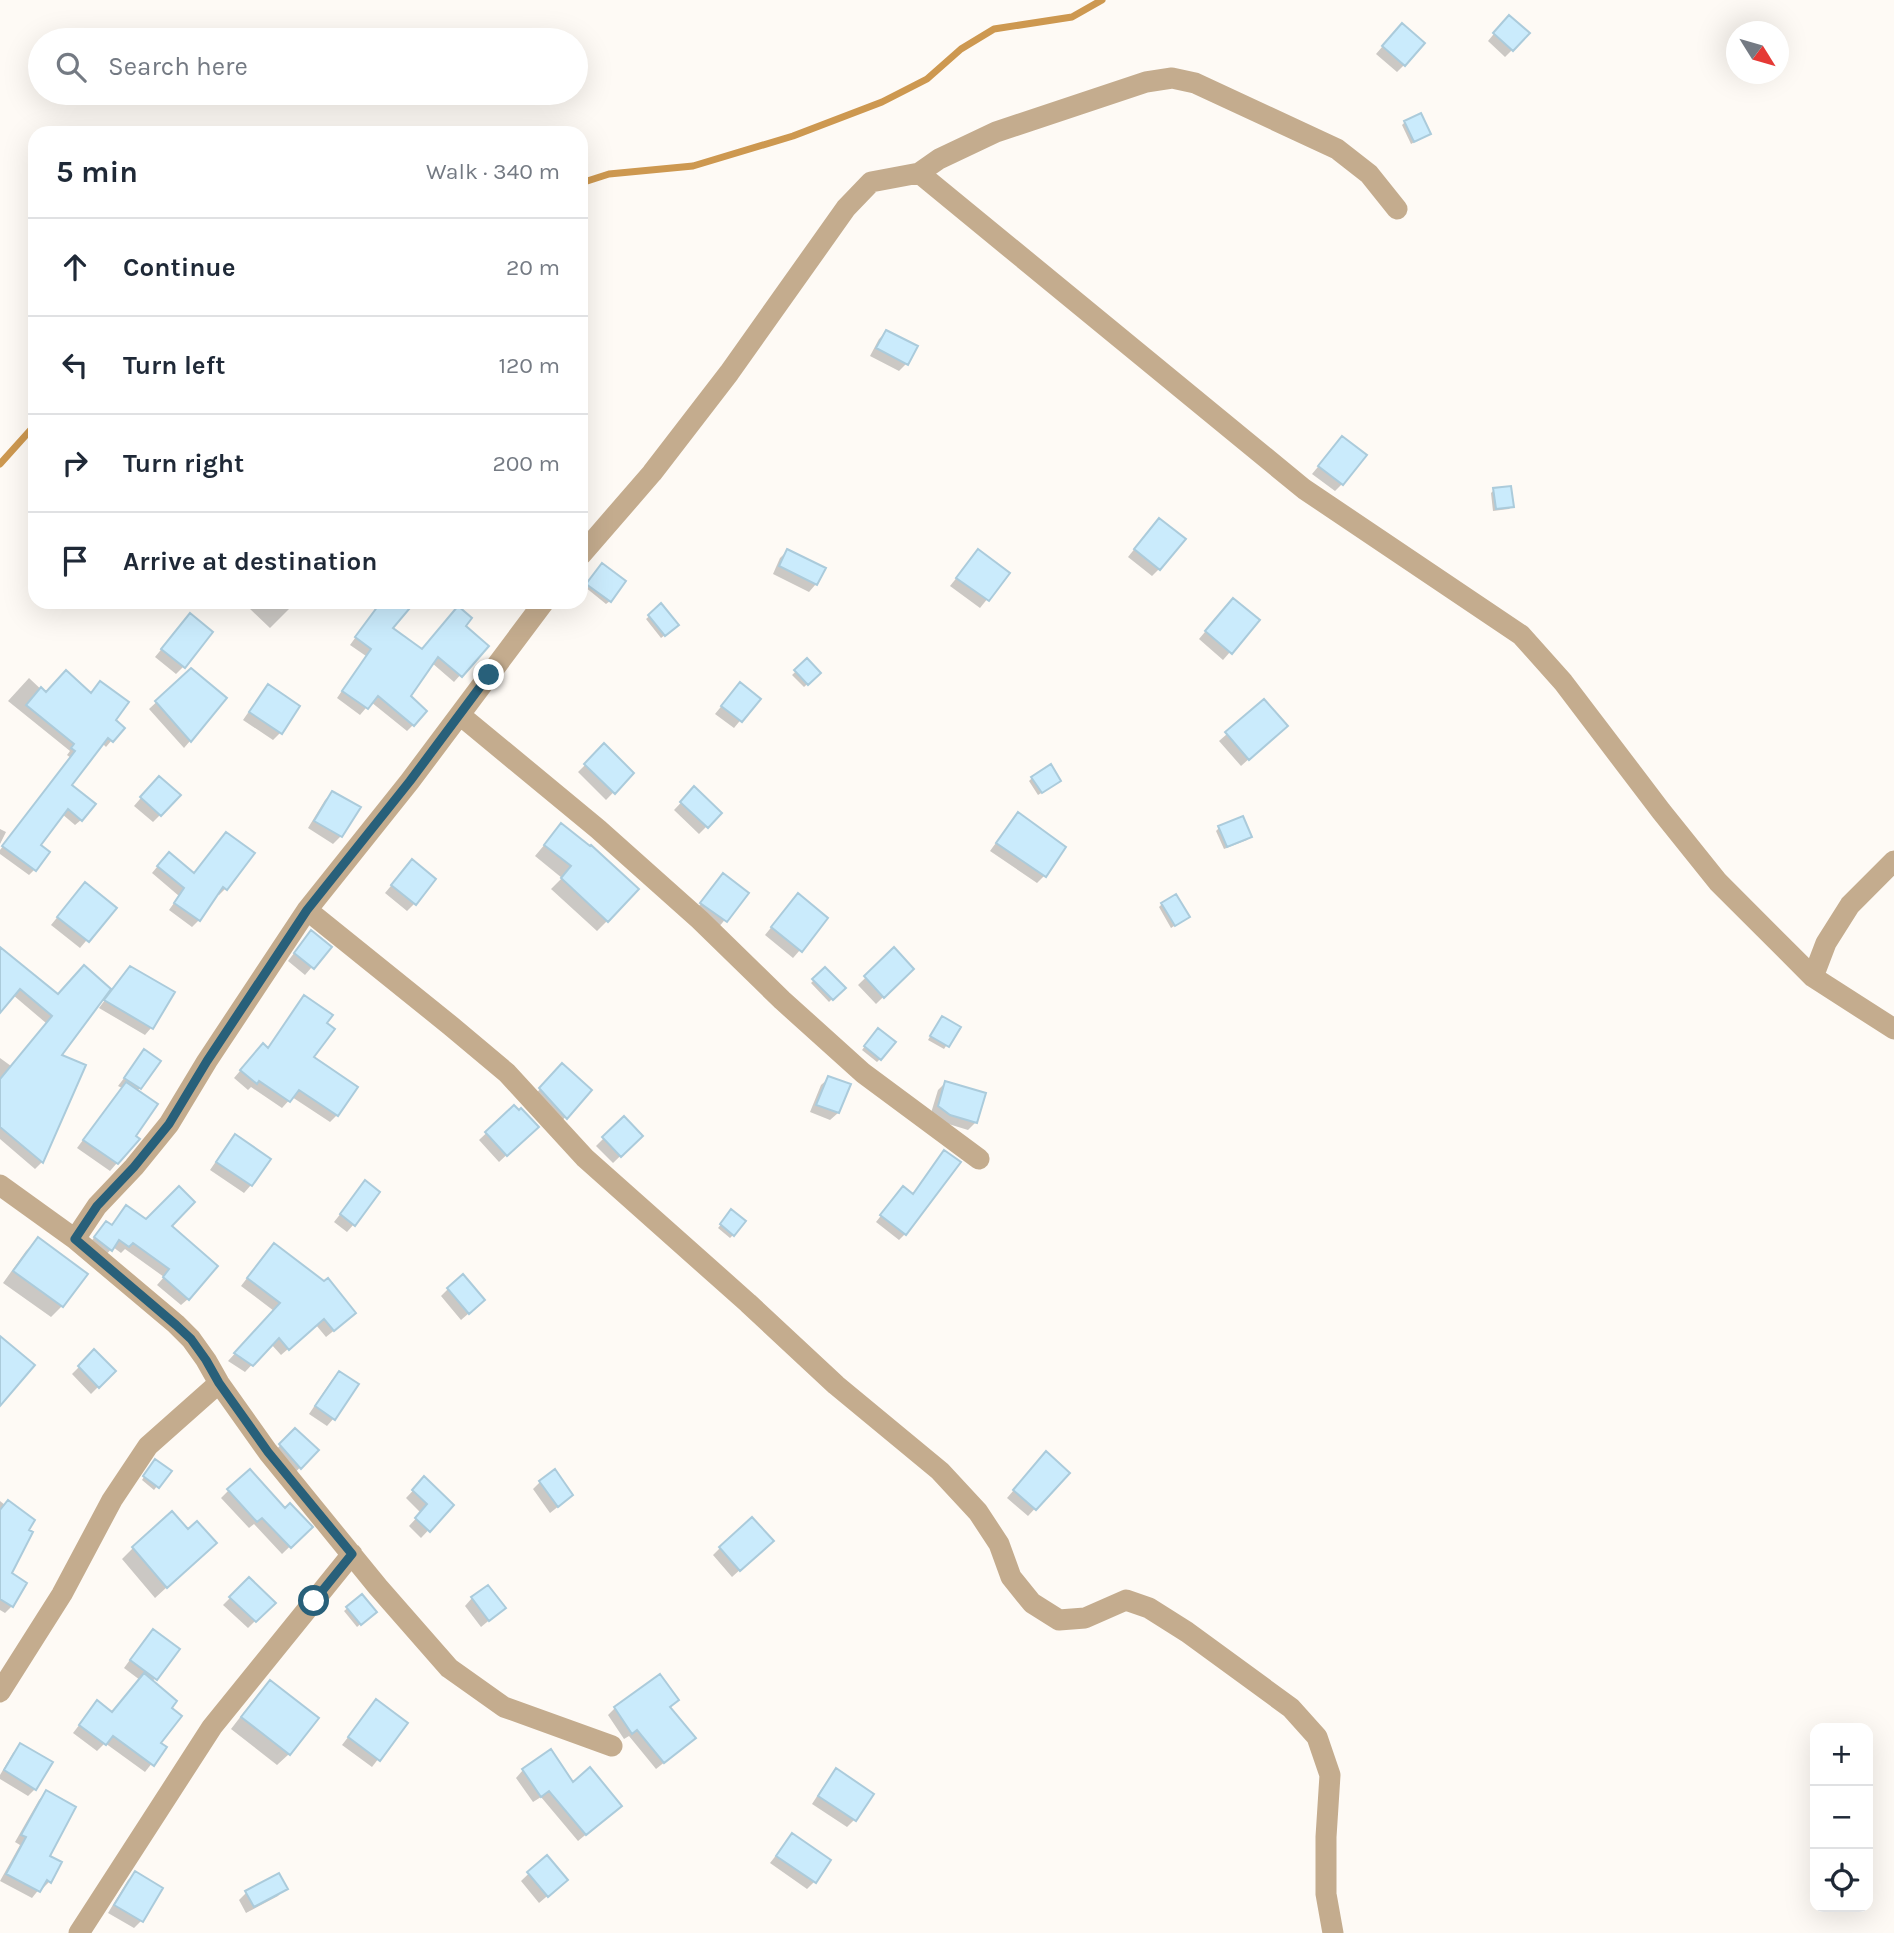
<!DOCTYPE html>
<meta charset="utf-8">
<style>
:root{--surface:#fff;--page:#f2f2f3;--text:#1f2937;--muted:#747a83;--line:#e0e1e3}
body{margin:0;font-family:Karla,sans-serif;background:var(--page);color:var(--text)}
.controls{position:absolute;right:21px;bottom:21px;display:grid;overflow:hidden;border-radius:14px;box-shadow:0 7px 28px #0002}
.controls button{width:63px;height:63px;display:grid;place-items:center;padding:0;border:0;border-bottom:2px solid var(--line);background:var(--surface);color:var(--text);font:35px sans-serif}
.compass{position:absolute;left:1726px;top:21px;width:63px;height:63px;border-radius:50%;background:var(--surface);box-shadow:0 7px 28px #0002;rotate:127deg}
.stop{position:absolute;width:21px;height:21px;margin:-16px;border:5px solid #28607a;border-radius:50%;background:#fff}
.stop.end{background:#28607a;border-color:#fff;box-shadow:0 2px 7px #0008}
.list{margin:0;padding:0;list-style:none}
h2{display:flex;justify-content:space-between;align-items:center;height:91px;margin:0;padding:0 28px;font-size:30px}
h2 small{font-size:23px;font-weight:400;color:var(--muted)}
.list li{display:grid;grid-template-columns:46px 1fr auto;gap:21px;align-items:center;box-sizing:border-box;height:98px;padding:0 28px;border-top:2px solid var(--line)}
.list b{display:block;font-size:26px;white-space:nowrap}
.list em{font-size:23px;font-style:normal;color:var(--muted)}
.icon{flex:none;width:38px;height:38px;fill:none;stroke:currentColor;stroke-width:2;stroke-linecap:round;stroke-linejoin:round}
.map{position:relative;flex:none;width:1894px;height:1933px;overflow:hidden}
.search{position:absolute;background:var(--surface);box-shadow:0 7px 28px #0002;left:28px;top:28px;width:560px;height:77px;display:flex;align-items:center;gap:18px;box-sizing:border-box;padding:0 24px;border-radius:38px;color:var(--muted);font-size:26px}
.panel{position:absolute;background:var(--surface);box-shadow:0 7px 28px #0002;left:28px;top:126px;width:560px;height:483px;border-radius:21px}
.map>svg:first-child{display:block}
</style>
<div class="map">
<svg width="1894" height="1933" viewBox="0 0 1894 1933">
<rect width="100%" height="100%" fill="#fefaf5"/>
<path fill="#0003" d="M 1502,24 L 1512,50 L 1505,57 L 1488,41 Z
M 1394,33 L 1404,65 L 1397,72 L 1376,54 Z
M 1405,122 L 1429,134 L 1411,144 L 1402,125 Z
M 886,332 L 907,363 L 899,371 L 870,356 L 879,339 Z
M 1342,438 L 1342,484 L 1335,491 L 1312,474 Z
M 1494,490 L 1512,506 L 1509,509 L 1493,511 L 1491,493 Z
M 1152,527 L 1159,569 L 1152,576 L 1128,557 Z
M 787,551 L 816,584 L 809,592 L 773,574 L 780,558 Z
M 978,551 L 1008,573 L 980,608 L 950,586 Z
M 599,568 L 610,601 L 606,604 L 585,587 Z
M 253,602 L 296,602 L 270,628 L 248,607 Z
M 367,602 L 413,602 L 391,628 L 422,651 L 463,626 L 486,646 L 454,682 L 432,663 L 408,697 L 413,725 L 407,731 L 371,702 L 360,715 L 337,698 L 366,656 L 350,645 L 376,609 Z
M 661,606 L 674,628 L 661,638 L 646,619 Z
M 1226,607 L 1258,620 L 1223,660 L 1199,639 Z
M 183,623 L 183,667 L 176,674 L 155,657 Z
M 807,661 L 819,673 L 804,687 L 792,675 Z
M 191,670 L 190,741 L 184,748 L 149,709 Z
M 29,678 L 46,694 L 113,720 L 122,728 L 106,747 L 102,743 L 70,785 L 81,820 L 75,825 L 62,814 L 38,845 L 34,870 L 29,875 L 0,854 L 0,850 L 71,758 L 67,755 L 70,751 L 8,701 Z
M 268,687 L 298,707 L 280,733 L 273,740 L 243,720 L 261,694 Z
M 733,692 L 758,699 L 734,728 L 715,714 Z
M 1278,733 L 1241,766 L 1219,741 L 1227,734 Z
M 604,746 L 632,773 L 606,800 L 578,772 Z
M 1032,778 L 1056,784 L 1038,795 L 1029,781 Z
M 152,785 L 160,815 L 153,822 L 134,806 Z
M 694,789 L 720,813 L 699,834 L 674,810 Z
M 332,793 L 341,836 L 333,844 L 308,828 L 325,800 Z
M 1011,822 L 1044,876 L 1037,883 L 990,851 Z
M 561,825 L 607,921 L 597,931 L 551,889 L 562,878 L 535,856 Z
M 1219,828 L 1250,837 L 1247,840 L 1224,849 L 1216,831 Z
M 0,829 L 6,832 L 0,844 Z
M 220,841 L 226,888 L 219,895 L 217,893 L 199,920 L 192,927 L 169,910 L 179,896 L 152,873 L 162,861 L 193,875 Z
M 405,869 L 414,904 L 407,911 L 385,893 Z
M 723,875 L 747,893 L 718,928 L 695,911 Z
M 78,892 L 114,908 L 80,948 L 51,925 Z
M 791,903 L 800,950 L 793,958 L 765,935 Z
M 1162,904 L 1188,917 L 1171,928 L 1159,907 Z
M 304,940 L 329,947 L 305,975 L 288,961 Z
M 894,950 L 912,969 L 876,1004 L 858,985 Z
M 825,969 L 843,988 L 829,1002 L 811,983 Z
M 123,976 L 172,993 L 151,1028 L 145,1035 L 99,1008 Z
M 0,979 L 58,996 L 59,1056 L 83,1066 L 42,1162 L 35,1169 L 0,1139 L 0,1058 L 11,1066 L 46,1023 L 13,995 L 0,1010 Z
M 305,998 L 312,1058 L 355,1088 L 337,1115 L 330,1122 L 292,1097 L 282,1108 L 251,1087 L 248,1090 L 234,1078 L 256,1052 L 267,1049 L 297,1005 Z
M 939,1021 L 958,1028 L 944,1049 L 928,1040 Z
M 875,1033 L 880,1059 L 877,1062 L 862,1050 Z
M 144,1052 L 140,1088 L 136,1092 L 133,1136 L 117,1163 L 110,1171 L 77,1148 L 122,1088 L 118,1086 Z
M 555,1072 L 590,1091 L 558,1125 L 533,1097 Z
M 829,1078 L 848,1085 L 838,1113 L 830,1120 L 810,1112 L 821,1085 Z
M 945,1083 L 976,1122 L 968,1130 L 942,1122 L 931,1113 L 938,1090 Z
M 514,1107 L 529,1134 L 499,1162 L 479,1140 Z
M 624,1118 L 641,1136 L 613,1163 L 596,1146 Z
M 235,1136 L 269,1159 L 251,1185 L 244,1193 L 210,1170 L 228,1144 Z
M 944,1152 L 905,1234 L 899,1240 L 876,1222 L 898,1194 L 912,1195 Z
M 365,1183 L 354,1224 L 347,1232 L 334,1222 Z
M 120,1214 L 146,1222 L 188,1299 L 181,1305 L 157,1285 L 164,1277 L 125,1249 L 121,1253 L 113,1247 L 104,1257 L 88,1245 L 106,1223 L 111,1226 Z
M 729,1215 L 733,1235 L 730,1238 L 718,1228 Z
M 38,1239 L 62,1306 L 51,1317 L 3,1283 L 26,1251 Z
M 267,1252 L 324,1283 L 347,1320 L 326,1337 L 316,1325 L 281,1355 L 271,1344 L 245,1372 L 228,1361 L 274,1311 L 241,1286 Z
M 448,1289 L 476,1307 L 461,1320 L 441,1296 Z
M 94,1352 L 114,1371 L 91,1394 L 72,1374 Z
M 340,1373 L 334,1418 L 327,1426 L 309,1414 L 332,1380 Z
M 295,1430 L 316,1450 L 293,1475 L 273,1453 Z
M 1039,1461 L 1068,1473 L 1028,1516 L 1007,1498 Z
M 152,1464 L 169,1471 L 154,1490 L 142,1480 Z
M 424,1479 L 452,1505 L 421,1538 L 409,1526 L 421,1513 L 406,1498 Z
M 540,1482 L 564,1502 L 550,1513 L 533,1489 Z
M 228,1491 L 285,1510 L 310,1527 L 282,1554 L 254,1524 L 249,1528 L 221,1498 Z
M 0,1501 L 5,1505 L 12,1606 L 5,1613 L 0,1610 Z
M 188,1531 L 203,1554 L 155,1598 L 122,1559 L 133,1548 Z
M 720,1548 L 764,1548 L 732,1577 L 713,1555 Z
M 249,1579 L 273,1603 L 248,1628 L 223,1605 Z
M 361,1597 L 374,1612 L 357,1627 L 344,1611 Z
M 472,1598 L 504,1608 L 481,1627 L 465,1606 Z
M 146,1638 L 155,1678 L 152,1682 L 170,1708 L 158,1743 L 164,1748 L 145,1772 L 105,1743 L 97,1751 L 73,1733 L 97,1702 L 112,1713 L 140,1680 L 124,1668 Z
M 270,1682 L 289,1754 L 277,1765 L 231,1729 L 259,1693 Z
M 376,1701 L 406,1723 L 372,1767 L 342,1745 Z
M 615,1708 L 669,1708 L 686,1745 L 656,1769 L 629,1736 L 624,1739 L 608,1715 Z
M 21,1745 L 35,1789 L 28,1796 L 0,1779 L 0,1775 L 13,1753 Z
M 523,1770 L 573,1784 L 612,1813 L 578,1841 L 541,1797 L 533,1802 L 516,1778 Z
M 837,1770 L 872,1794 L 854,1820 L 847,1827 L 812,1804 L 829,1778 Z
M 46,1792 L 47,1857 L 59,1863 L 49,1882 L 42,1889 L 40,1888 L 32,1898 L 0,1881 L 20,1845 L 15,1842 L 39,1800 Z
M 792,1835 L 814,1882 L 807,1889 L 770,1863 Z
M 546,1857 L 558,1887 L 539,1903 L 521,1881 Z
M 136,1873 L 161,1888 L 141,1921 L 134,1928 L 108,1913 L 128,1880 Z
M 285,1888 L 278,1896 L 246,1913 L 239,1900 L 246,1893 Z"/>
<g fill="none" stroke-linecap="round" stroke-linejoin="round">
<path stroke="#cd9850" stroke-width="7" d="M 581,183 L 609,174 L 693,166 L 793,136 L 882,102 L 927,79 L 961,49 L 994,29 L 1072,17 L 1102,0
M 0,464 L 35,425"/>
</g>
<path fill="#caebfc" stroke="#abcbdb" stroke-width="2" d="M 1509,15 L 1530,33 L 1513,51 L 1493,33 Z
M 1402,23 L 1425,43 L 1405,66 L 1382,46 Z
M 1421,113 L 1431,134 L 1414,142 L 1404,121 Z
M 886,330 L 918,346 L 908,365 L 876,348 Z
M 1342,436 L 1367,455 L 1343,485 L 1318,466 Z
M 1511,486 L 1514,507 L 1496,509 L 1493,488 Z
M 1159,518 L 1186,539 L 1160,570 L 1134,549 Z
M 787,549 L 826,568 L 817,585 L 779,566 Z
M 978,549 L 1010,573 L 989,601 L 956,578 Z
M 602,563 L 626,581 L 611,602 L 586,584 Z
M 1233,598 L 1260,620 L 1232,654 L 1205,631 Z
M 381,602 L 415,602 L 393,628 L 422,649 L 458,606 L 472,618 L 466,626 L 489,646 L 462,677 L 438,657 L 411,696 L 427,711 L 414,726 L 378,696 L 368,709 L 342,691 L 371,649 L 355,637 Z
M 661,603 L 679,625 L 665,636 L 648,615 Z
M 190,613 L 213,632 L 185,668 L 161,649 Z
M 807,658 L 821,673 L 808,685 L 794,670 Z
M 191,668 L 227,698 L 191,742 L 155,701 Z
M 66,670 L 91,693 L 100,681 L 129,702 L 116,720 L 125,728 L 113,742 L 108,738 L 72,785 L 96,804 L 82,821 L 68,809 L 41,845 L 50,852 L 36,871 L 2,846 L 75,751 L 71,748 L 74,744 L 26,705 L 41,687 L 46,692 Z
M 740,682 L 761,699 L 742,722 L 721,706 Z
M 268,684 L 300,706 L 282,734 L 249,712 Z
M 1264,699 L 1288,726 L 1249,760 L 1225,732 Z
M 604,743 L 634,773 L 615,794 L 584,764 Z
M 1051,764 L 1061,781 L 1042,793 L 1031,777 Z
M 159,776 L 181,795 L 161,816 L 140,797 Z
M 694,786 L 722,813 L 708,828 L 680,802 Z
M 332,791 L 361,807 L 342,837 L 314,821 Z
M 1018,812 L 1066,847 L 1046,877 L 996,843 Z
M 1243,816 L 1252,837 L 1227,847 L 1218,826 Z
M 561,823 L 590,846 L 591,845 L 639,889 L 608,922 L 561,878 L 571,866 L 544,845 Z
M 226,832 L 255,853 L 227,890 L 223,887 L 200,921 L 174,903 L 184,888 L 157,866 L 169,852 L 194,873 Z
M 412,859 L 436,879 L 416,905 L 391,885 Z
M 723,873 L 749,893 L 727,922 L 700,903 Z
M 85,882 L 117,908 L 89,942 L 57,917 Z
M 798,893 L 828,918 L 802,952 L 771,927 Z
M 1176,894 L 1190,917 L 1175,926 L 1161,903 Z
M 311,930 L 332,947 L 314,969 L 294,953 Z
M 0,947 L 58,994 L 84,965 L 111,989 L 62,1055 L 86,1065 L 43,1163 L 0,1127 L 0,1079 L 52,1016 L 20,989 L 0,1013 Z
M 894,947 L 914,969 L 884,998 L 864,976 Z
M 130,966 L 175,992 L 153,1029 L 104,1000 Z
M 825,967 L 846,988 L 833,1000 L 812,979 Z
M 304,995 L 333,1015 L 327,1023 L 335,1029 L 314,1057 L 358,1087 L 338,1116 L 299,1090 L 290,1102 L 259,1081 L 257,1084 L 240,1070 L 263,1043 L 268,1048 Z
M 942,1016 L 961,1027 L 949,1047 L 930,1036 Z
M 878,1028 L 896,1042 L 881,1060 L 864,1046 Z
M 144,1049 L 161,1061 L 141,1089 L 124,1078 Z
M 562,1063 L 592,1090 L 567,1119 L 539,1088 Z
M 828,1076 L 851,1084 L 839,1113 L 816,1105 Z
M 945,1081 L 986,1093 L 977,1123 L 950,1115 L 938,1106 Z
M 126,1082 L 158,1104 L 136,1136 L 140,1139 L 118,1164 L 83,1140 Z
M 514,1105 L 519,1110 L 521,1108 L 539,1127 L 507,1156 L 485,1132 Z
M 624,1116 L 643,1136 L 621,1157 L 602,1137 Z
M 235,1134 L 271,1159 L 252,1186 L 216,1162 Z
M 944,1150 L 961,1162 L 906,1235 L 880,1215 L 903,1186 L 913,1194 Z
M 365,1180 L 380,1192 L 355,1226 L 340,1214 Z
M 179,1186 L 195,1202 L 172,1226 L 218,1266 L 189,1300 L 163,1277 L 169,1269 L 133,1243 L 129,1247 L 119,1240 L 112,1251 L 94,1237 L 106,1221 L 112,1225 L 126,1205 L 146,1219 Z
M 731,1209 L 746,1221 L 734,1236 L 720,1224 Z
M 38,1237 L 88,1274 L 63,1307 L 13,1271 Z
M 274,1243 L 324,1281 L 328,1278 L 356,1313 L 334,1331 L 324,1319 L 289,1350 L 279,1338 L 253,1366 L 234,1353 L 280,1303 L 247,1278 Z
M 463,1274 L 485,1300 L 469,1314 L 447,1288 Z
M 0,1336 L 35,1365 L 0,1406 Z
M 94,1349 L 116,1371 L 99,1388 L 78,1366 Z
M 339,1371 L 359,1384 L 335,1420 L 315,1406 Z
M 295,1428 L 319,1450 L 301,1469 L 279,1444 Z
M 1046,1451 L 1070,1473 L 1036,1510 L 1013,1490 Z
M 155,1459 L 172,1471 L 159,1488 L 143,1476 Z
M 250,1469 L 285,1508 L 290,1503 L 313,1527 L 291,1548 L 262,1518 L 257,1522 L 227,1489 Z
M 555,1469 L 573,1495 L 558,1507 L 539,1481 Z
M 424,1476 L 454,1505 L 430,1532 L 415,1518 L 427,1504 L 412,1490 Z
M 8,1500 L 35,1520 L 29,1530 L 33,1532 L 12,1573 L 27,1583 L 13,1607 L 0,1599 L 0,1510 Z
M 172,1511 L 188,1529 L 197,1521 L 217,1543 L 167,1588 L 132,1547 Z
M 752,1517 L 774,1541 L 740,1571 L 719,1547 Z
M 249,1577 L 276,1603 L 256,1622 L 229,1597 Z
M 488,1585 L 506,1608 L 489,1621 L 471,1597 Z
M 362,1594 L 377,1612 L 361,1625 L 346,1607 Z
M 153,1629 L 180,1649 L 157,1680 L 130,1660 Z
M 144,1673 L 177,1701 L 172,1708 L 182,1716 L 161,1743 L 167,1747 L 154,1766 L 113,1736 L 106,1745 L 79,1725 L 97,1700 L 112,1712 Z
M 660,1674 L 679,1700 L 670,1707 L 696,1738 L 664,1763 L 637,1730 L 632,1734 L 614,1707 Z
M 270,1680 L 319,1718 L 290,1755 L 241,1717 Z
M 376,1699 L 408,1723 L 380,1761 L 348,1737 Z
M 20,1743 L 53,1762 L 36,1790 L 4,1770 Z
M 551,1749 L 573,1782 L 590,1767 L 622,1806 L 586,1835 L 549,1791 L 541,1797 L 522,1769 Z
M 836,1768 L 874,1794 L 856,1821 L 818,1796 Z
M 46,1790 L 76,1807 L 50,1856 L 62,1862 L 51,1883 L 47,1880 L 40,1892 L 6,1874 L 26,1837 L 21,1835 Z
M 792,1833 L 831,1860 L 816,1883 L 776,1856 Z
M 547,1855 L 568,1880 L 548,1897 L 527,1872 Z
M 135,1871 L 163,1888 L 143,1922 L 114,1905 Z
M 279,1873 L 288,1889 L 254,1907 L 245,1891 Z"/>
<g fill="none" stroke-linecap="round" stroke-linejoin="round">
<path stroke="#c4ac8e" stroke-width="21" d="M 919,173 L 1304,489 L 1521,635 L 1563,682 L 1661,811 L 1718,882 L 1813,977 L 1894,1029
M 581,555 L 652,473 L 729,373 L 846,208 L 871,182 L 919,173 L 939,159 L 996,132 L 1146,82 L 1172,78 L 1195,83 L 1337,149 L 1369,174 L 1397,209
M 460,715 L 598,829 L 700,920 L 782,1000 L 863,1073 L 979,1159
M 307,910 L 451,1026 L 507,1073 L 585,1158 L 748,1303 L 836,1385 L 940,1471 L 978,1512 L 999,1544 L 1011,1577 L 1032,1603 L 1059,1620 L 1085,1618 L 1126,1600 L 1149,1608 L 1187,1632 L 1291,1708 L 1317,1737 L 1330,1775 L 1326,1837 L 1326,1894 L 1333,1933
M 1813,977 L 1826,943 L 1850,905 L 1894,861
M 0,1185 L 75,1239 L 176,1324 L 191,1339 L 206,1360 L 219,1383 L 268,1452 L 378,1587 L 449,1668 L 504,1707 L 612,1746
M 75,1239 L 97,1206 L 134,1167 L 169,1124 L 207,1061 L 307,910 L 410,781 L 544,602
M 0,1692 L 62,1594 L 112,1500 L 148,1446 L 219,1383
M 79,1933 L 212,1727 L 352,1554"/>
</g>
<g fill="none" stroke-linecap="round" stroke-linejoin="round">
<path stroke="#28607a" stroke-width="9" d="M 314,1601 L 352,1554 L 268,1452 L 219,1383 L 206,1360 L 191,1339 L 176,1325 L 75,1239 L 97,1206 L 134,1167 L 169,1124 L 207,1061 L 307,910 L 410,781 L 489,675"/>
</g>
</svg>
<div class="controls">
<button>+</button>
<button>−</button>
<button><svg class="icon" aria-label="locate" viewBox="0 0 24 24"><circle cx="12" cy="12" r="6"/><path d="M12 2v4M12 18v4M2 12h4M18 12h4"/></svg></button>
</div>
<svg class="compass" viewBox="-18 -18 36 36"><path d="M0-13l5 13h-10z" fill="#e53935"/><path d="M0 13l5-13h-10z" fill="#747a83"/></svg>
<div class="stop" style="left:314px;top:1601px"></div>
<div class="stop end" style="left:489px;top:675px"></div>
<div class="search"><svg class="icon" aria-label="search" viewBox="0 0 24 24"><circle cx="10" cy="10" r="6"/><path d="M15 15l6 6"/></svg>Search here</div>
<section class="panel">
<h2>5 min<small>Walk · 340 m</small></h2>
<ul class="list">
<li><svg class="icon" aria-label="ahead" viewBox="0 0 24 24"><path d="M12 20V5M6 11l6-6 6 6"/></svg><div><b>Continue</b></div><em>20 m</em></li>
<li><svg class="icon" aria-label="left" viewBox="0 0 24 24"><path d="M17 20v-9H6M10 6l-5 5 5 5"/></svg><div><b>Turn left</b></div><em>120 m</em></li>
<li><svg class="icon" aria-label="right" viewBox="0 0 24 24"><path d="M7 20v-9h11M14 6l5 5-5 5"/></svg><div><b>Turn right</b></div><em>200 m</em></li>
<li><svg class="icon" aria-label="arrive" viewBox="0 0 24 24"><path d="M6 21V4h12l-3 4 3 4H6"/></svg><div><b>Arrive at destination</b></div></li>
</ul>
</section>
</div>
